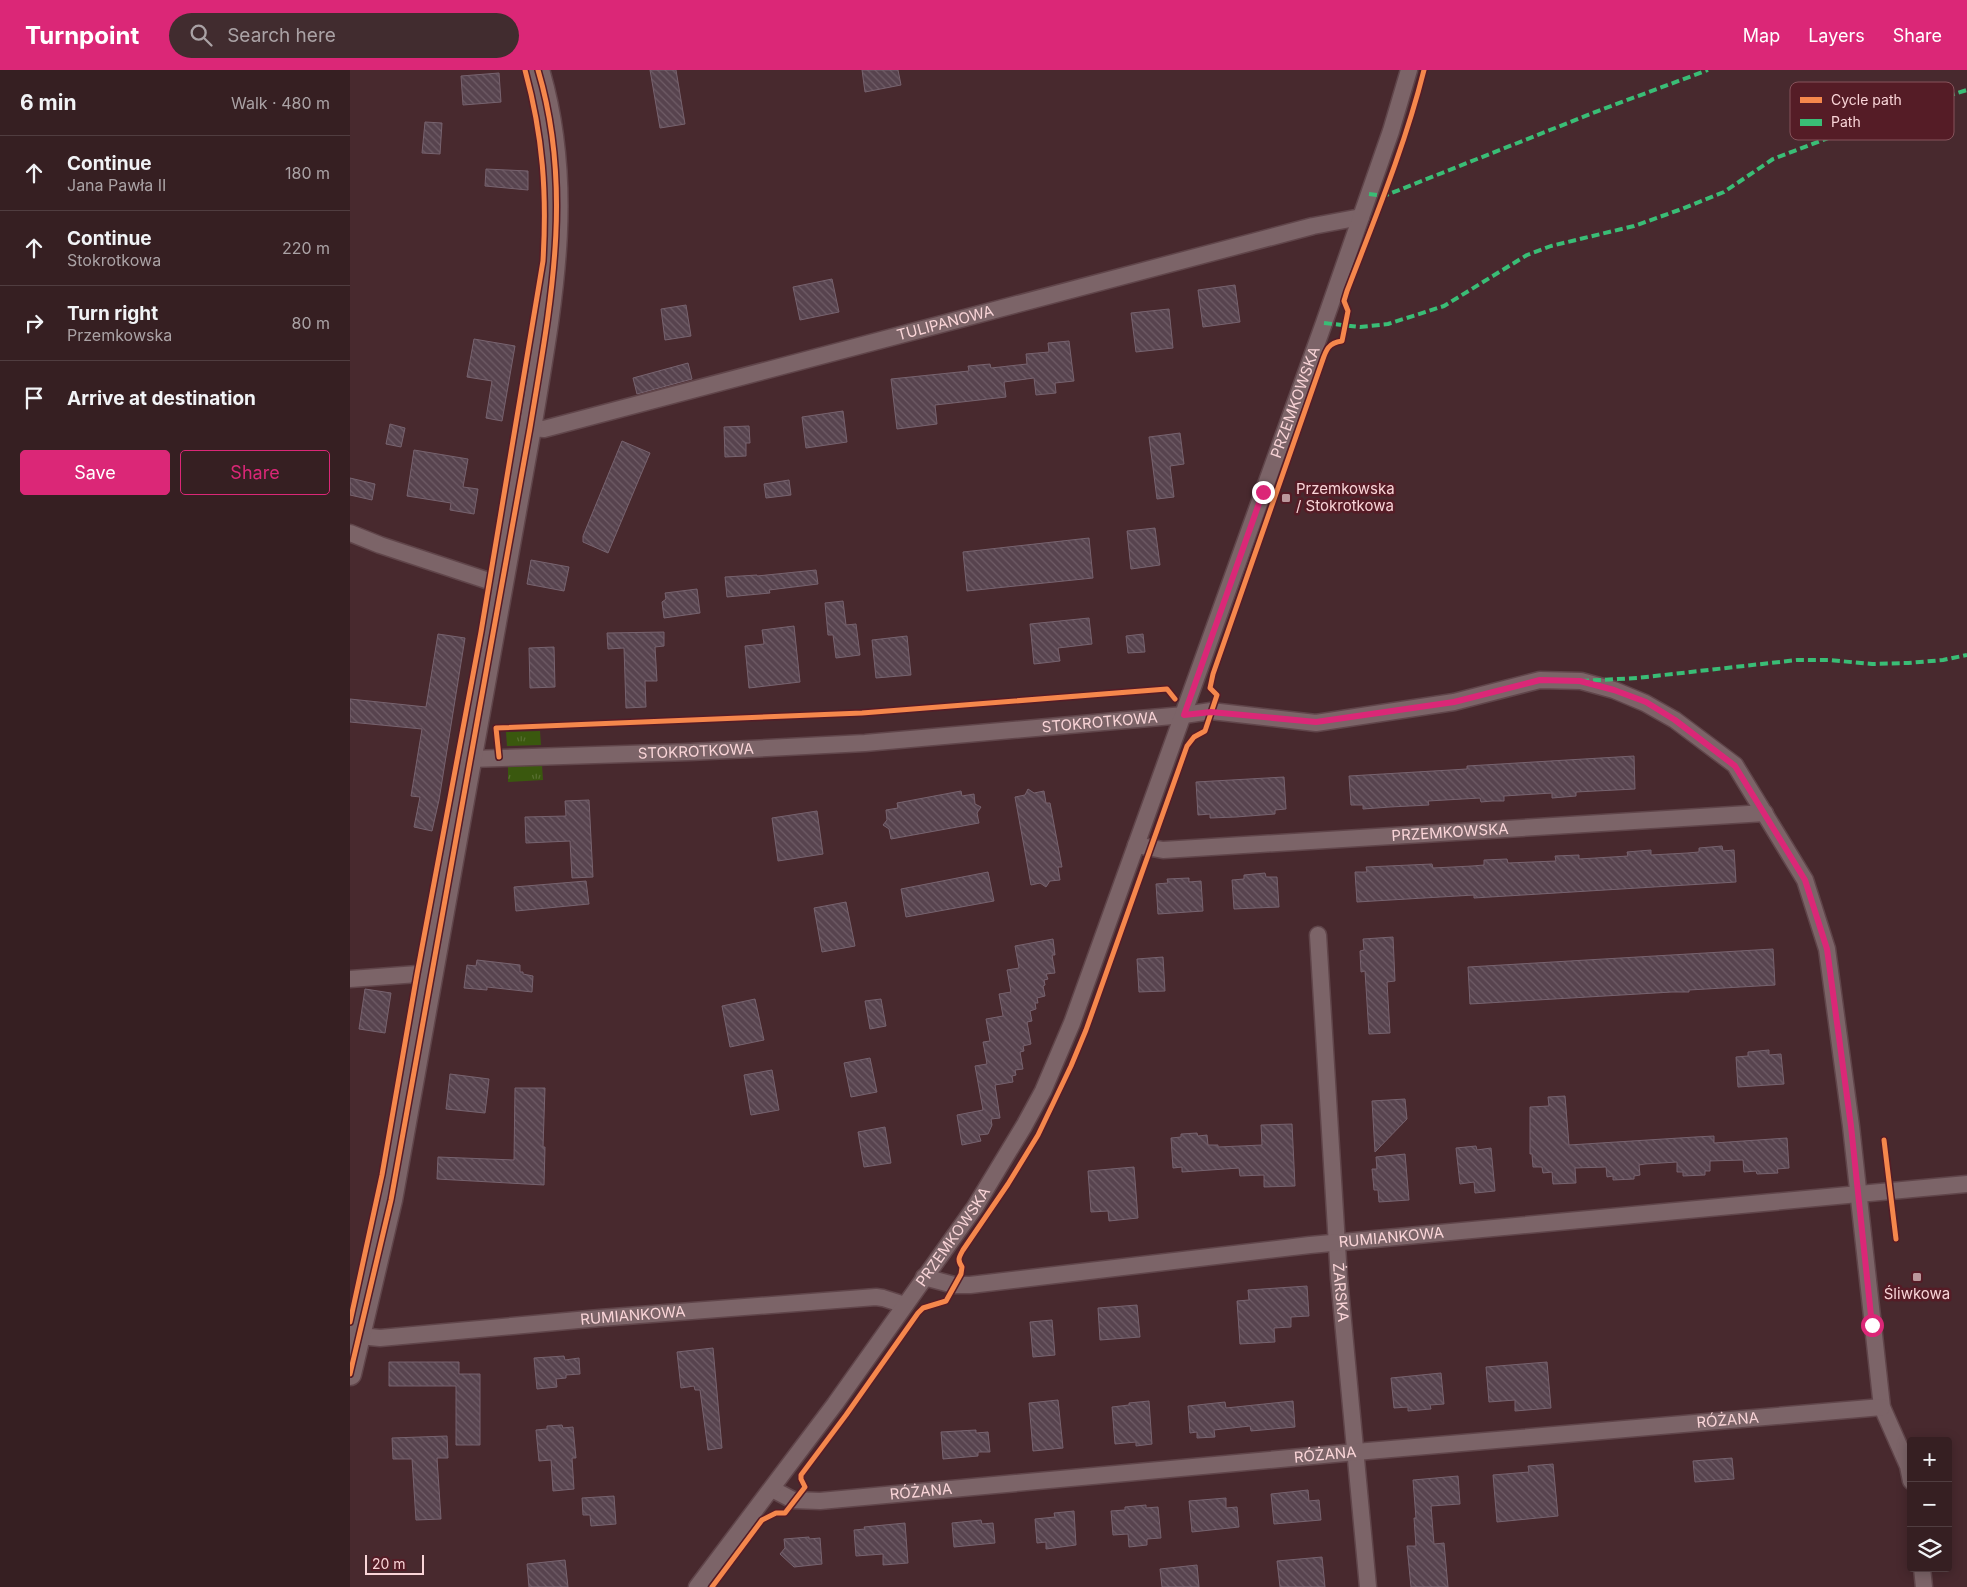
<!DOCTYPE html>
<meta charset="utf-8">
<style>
:root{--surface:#361f22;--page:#412c2f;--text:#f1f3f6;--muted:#aaa2a5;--line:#503d40;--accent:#db2777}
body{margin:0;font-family:Inter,sans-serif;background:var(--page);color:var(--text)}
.controls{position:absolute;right:15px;bottom:15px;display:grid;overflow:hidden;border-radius:5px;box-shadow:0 2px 12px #0003}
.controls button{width:45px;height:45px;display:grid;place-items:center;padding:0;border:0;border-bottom:1px solid var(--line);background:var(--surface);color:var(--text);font:25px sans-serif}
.scale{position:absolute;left:15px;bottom:12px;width:59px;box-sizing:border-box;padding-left:5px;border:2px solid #f9d4d7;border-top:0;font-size:14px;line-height:18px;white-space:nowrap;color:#f9d4d7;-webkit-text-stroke:4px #551c26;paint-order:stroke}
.stop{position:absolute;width:15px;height:15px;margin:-11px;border:4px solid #db2777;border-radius:50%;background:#fff}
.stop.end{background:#db2777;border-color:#fff;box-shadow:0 1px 5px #0008}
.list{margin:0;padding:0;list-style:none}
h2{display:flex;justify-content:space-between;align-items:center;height:65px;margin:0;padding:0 20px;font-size:21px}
h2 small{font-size:16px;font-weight:400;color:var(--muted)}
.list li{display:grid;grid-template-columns:32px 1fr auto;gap:15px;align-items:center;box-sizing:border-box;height:75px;padding:0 20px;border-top:1px solid var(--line)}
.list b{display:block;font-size:19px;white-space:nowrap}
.list p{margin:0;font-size:16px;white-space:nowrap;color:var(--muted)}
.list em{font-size:16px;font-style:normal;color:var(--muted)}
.actions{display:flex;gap:10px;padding:15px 20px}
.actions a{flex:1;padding:11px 0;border:1px solid var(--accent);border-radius:5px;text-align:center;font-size:18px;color:var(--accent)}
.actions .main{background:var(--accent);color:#fff}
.icon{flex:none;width:28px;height:28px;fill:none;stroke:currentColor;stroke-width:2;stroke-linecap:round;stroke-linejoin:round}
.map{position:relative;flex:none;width:1617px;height:1517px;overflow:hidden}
header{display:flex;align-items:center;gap:30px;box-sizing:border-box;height:70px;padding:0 25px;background:var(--accent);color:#fff}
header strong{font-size:24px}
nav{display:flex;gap:28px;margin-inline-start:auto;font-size:18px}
.search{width:350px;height:45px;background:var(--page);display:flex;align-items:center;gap:12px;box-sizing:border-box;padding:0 18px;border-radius:28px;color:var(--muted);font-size:19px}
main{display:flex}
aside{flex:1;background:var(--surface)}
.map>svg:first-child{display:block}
</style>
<header>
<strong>Turnpoint</strong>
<div class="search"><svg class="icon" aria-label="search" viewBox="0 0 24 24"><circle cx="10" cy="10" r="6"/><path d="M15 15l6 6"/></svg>Search here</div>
<nav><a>Map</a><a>Layers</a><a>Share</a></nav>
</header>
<main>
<aside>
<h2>6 min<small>Walk · 480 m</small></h2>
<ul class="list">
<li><svg class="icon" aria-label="ahead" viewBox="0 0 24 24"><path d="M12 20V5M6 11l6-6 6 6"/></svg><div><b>Continue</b><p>Jana Pawła II</p></div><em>180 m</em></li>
<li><svg class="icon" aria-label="ahead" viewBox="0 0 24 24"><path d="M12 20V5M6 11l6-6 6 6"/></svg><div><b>Continue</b><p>Stokrotkowa</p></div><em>220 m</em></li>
<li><svg class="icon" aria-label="right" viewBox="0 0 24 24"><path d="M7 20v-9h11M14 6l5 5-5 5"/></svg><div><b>Turn right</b><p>Przemkowska</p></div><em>80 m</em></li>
<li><svg class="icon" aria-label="arrive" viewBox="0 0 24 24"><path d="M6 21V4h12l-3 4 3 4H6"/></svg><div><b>Arrive at destination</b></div></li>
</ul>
<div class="actions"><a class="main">Save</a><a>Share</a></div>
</aside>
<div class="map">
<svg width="1617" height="1517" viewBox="0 0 1617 1517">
<defs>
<pattern id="grass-tufts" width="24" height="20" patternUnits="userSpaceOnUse" patternTransform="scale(1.25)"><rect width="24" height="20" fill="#3a580e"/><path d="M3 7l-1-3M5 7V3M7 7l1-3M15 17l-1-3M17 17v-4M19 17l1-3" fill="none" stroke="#576f30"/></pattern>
<pattern id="building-back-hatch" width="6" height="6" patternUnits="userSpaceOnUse" patternTransform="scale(1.25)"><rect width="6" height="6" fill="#57434e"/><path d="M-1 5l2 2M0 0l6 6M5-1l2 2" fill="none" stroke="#705d67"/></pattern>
</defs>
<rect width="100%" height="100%" fill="#48292e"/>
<path fill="url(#grass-tufts)" d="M 190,661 L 191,675 L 157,676 L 156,662 Z
M 192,695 L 193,710 L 158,712 L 158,697 Z"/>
<path fill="url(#building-back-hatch)" stroke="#77636f" d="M 300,0 L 326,0 L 335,54 L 310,58 Z
M 512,0 L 548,0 L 551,15 L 515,22 Z
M 149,3 L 151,32 L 113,35 L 111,6 Z
M 75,52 L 92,53 L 90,84 L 72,83 Z
M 136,99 L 178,101 L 178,120 L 135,116 Z
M 482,209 L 489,242 L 450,250 L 443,217 Z
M 885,215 L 890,252 L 853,257 L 848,220 Z
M 336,235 L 341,266 L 315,270 L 311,239 Z
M 819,239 L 823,278 L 786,282 L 781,243 Z
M 124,269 L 165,276 L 152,351 L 136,348 L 142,311 L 117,307 Z
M 719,271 L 724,311 L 705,313 L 706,323 L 686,325 L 684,308 L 654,312 L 656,327 L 585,335 L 587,354 L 547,359 L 541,309 L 619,301 L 618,296 L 640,294 L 641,298 L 677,294 L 676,284 L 699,282 L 698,273 Z
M 338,293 L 342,309 L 287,324 L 283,308 Z
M 493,341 L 497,372 L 456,378 L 452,347 Z
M 40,354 L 55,358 L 51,377 L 36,374 Z
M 399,356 L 400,373 L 396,373 L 396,386 L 375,387 L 374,357 Z
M 830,363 L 834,394 L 820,396 L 824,427 L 807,429 L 799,367 Z
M 272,371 L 300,383 L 258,483 L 233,472 L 233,466 Z
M 64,380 L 118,389 L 113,417 L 128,419 L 124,444 L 100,440 L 101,433 L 57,426 Z
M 0,408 L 25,414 L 22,430 L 0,425 Z
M 439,410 L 441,425 L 416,428 L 414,414 Z
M 805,458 L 810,495 L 781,499 L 777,461 Z
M 739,468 L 743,508 L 617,521 L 613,482 Z
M 181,490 L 219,497 L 214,521 L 177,514 Z
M 466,500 L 468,514 L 419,520 L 420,523 L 377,527 L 375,507 L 407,505 L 407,506 Z
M 347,519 L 350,543 L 314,548 L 312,532 L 316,529 L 315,523 Z
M 493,531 L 496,555 L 506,554 L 510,585 L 486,588 L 483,565 L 478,565 L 475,533 Z
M 739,548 L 742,574 L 708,578 L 710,591 L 684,594 L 680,554 Z
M 444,556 L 450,612 L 399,618 L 395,576 L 414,574 L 412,560 Z
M 314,562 L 314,576 L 305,577 L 307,611 L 295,611 L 296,637 L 276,638 L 274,578 L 258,579 L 257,563 Z
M 88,564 L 115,568 L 89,730 L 82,761 L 64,757 L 70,727 L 61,726 L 72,659 L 0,652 L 0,629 L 76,637 Z
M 793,564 L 795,582 L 778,583 L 776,566 Z
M 557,566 L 561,605 L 526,608 L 522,570 Z
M 204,577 L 205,617 L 180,618 L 179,578 Z
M 1284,686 L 1285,719 L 1226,722 L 1226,726 L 1202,728 L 1202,723 L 1154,726 L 1154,731 L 1142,731 L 1131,732 L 1130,728 L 1078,731 L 1079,735 L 1040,737 L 1013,739 L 1013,735 L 1001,735 L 999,706 L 1117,699 L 1117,696 Z
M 934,707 L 936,739 L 925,740 L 925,744 L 886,747 L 860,748 L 860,744 L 848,745 L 846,712 Z
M 678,719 L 684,723 L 694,721 L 696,733 L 700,733 L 712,797 L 708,797 L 710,810 L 700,811 L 696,817 L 690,813 L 681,815 L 665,727 L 675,725 Z
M 611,721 L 612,726 L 624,724 L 625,734 L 631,737 L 627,743 L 629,753 L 541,769 L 539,759 L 533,755 L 537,750 L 536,740 L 548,738 L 547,733 Z
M 239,730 L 243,807 L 222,808 L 220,771 L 176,773 L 175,747 L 216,746 L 215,731 Z
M 467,741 L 473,784 L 428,791 L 422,748 Z
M 1372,776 L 1373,781 L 1384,780 L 1386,812 L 1124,828 L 1124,825 L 1007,832 L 1005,802 L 1017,802 L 1016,797 L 1082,794 L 1083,798 L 1122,796 L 1134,795 L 1134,790 L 1157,789 L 1158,793 L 1206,791 L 1205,786 L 1229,785 L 1229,789 L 1278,786 L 1277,782 L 1301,780 L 1301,785 L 1337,783 L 1349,782 L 1349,778 Z
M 638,802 L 644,831 L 556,847 L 551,819 Z
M 915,803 L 916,807 L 927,807 L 929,837 L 884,839 L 882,810 L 894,809 L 894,805 Z
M 839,808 L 839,812 L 851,811 L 853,841 L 808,844 L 806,814 L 818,813 L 817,809 Z
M 236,811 L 239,834 L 166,841 L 164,817 Z
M 496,832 L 505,876 L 472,882 L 464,838 Z
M 1043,867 L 1045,911 L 1037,912 L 1040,963 L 1019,964 L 1015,901 L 1011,902 L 1010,881 L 1014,880 L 1013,869 Z
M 703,869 L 705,885 L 702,885 L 705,903 L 696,904 L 698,909 L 694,910 L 695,915 L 693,916 L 695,926 L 687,928 L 688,933 L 685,933 L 686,939 L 680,941 L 682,951 L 677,952 L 681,974 L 673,976 L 674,981 L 670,982 L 673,999 L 665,1000 L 666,1005 L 662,1006 L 663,1012 L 645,1015 L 650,1048 L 641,1049 L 642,1055 L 638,1064 L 629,1065 L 631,1071 L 612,1075 L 607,1045 L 633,1040 L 625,996 L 637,994 L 633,972 L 640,971 L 636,949 L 653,946 L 649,924 L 661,922 L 657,900 L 669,898 L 665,876 Z
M 1423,879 L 1425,915 L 1339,920 L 1339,922 L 1322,922 L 1120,934 L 1118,897 Z
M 813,887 L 815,921 L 789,922 L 787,889 Z
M 127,890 L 170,895 L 170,902 L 173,902 L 173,904 L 183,906 L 182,922 L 137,917 L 137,920 L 114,918 L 117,895 L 126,896 Z
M 15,919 L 41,923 L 35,963 L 9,959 Z
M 405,929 L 414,970 L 380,977 L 372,936 Z
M 531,929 L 536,956 L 520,959 L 515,931 Z
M 1419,980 L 1419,985 L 1431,984 L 1434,1014 L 1388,1017 L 1386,987 L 1398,986 L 1398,982 Z
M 520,988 L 527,1022 L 501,1027 L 494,993 Z
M 422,1000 L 429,1040 L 401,1045 L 394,1005 Z
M 100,1004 L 139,1009 L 135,1043 L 96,1039 Z
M 165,1018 L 195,1018 L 193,1077 L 195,1077 L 194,1115 L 87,1109 L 88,1087 L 164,1090 Z
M 1215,1026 L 1219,1075 L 1345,1067 L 1364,1066 L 1364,1073 L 1437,1068 L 1439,1098 L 1427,1099 L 1428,1103 L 1407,1104 L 1406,1101 L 1394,1102 L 1393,1090 L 1360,1091 L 1360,1101 L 1355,1101 L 1355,1105 L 1333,1106 L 1333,1102 L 1327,1102 L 1327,1092 L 1295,1094 L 1289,1095 L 1290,1105 L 1284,1106 L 1284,1109 L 1263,1110 L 1263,1106 L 1257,1107 L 1256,1097 L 1225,1098 L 1226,1113 L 1203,1114 L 1202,1102 L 1193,1103 L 1192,1097 L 1183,1097 L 1182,1084 L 1180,1084 L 1180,1037 L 1199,1036 L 1198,1027 Z
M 1055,1029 L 1057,1049 L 1025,1082 L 1022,1031 Z
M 942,1054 L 945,1116 L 914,1117 L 914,1105 L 890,1106 L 889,1098 L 832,1102 L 832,1097 L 823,1098 L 821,1068 L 831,1067 L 831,1064 L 847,1063 L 848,1066 L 857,1065 L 858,1075 L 868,1075 L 868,1077 L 912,1075 L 911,1055 Z
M 535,1057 L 541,1093 L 514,1097 L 508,1062 Z
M 1126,1076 L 1127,1080 L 1141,1078 L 1145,1121 L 1125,1123 L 1124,1112 L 1110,1114 L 1106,1078 Z
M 1055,1084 L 1059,1130 L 1029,1132 L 1028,1120 L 1024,1120 L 1023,1109 L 1022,1099 L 1027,1099 L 1026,1087 Z
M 784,1097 L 788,1148 L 759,1151 L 758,1141 L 741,1142 L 738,1101 Z
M 957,1216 L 959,1246 L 941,1247 L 941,1257 L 924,1258 L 925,1272 L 890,1274 L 887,1231 L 899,1230 L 898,1220 Z
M 787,1235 L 790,1267 L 750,1270 L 748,1238 Z
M 702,1250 L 705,1285 L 683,1287 L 680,1252 Z
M 363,1278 L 372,1378 L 358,1380 L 350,1320 L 345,1320 L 344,1316 L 331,1318 L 327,1282 Z
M 214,1286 L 215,1290 L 229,1288 L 230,1304 L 216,1305 L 216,1308 L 206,1309 L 207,1317 L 187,1319 L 184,1288 Z
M 39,1292 L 109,1292 L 109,1304 L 130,1304 L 130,1375 L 106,1375 L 106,1316 L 39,1316 Z
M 1197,1292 L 1201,1338 L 1165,1341 L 1165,1330 L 1139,1332 L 1136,1297 Z
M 1091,1303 L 1094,1334 L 1080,1335 L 1081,1339 L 1058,1341 L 1058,1337 L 1044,1338 L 1041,1308 Z
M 708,1330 L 713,1378 L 683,1381 L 679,1333 Z
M 799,1331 L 802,1374 L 786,1376 L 786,1372 L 765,1374 L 762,1337 L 779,1335 L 779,1333 Z
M 943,1331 L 945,1357 L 901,1361 L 900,1356 L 864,1360 L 865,1367 L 847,1368 L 847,1362 L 840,1363 L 838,1336 L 875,1332 L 876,1338 Z
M 212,1355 L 213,1358 L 223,1357 L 226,1388 L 222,1388 L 224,1419 L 203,1421 L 201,1390 L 189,1391 L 186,1360 L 197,1359 L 197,1356 Z
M 626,1360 L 626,1363 L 638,1362 L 640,1382 L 628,1382 L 628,1386 L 593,1389 L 591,1362 Z
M 97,1366 L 98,1388 L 87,1388 L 91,1449 L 66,1450 L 62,1389 L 43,1389 L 42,1368 Z
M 1382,1388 L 1384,1409 L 1345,1412 L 1343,1391 Z
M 1203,1394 L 1208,1446 L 1147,1452 L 1143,1405 L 1179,1402 L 1178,1396 Z
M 1108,1406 L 1110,1434 L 1081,1436 L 1084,1474 L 1094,1473 L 1098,1517 L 1061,1517 L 1057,1476 L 1066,1476 L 1064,1448 L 1066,1448 L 1063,1410 Z
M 958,1420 L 959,1431 L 969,1430 L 971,1450 L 924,1454 L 921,1424 Z
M 264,1426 L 266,1454 L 241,1456 L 240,1445 L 233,1445 L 232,1428 Z
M 876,1428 L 876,1438 L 887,1437 L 889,1457 L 842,1462 L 839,1431 Z
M 796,1435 L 796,1438 L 808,1437 L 811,1468 L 797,1469 L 797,1475 L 779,1477 L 778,1464 L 763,1465 L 761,1441 L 775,1440 L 775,1437 Z
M 724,1441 L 726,1475 L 696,1479 L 696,1472 L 687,1473 L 685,1449 L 705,1447 L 704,1443 Z
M 631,1450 L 632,1454 L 643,1453 L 645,1473 L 604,1477 L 602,1453 Z
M 555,1453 L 558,1493 L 533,1495 L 533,1484 L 506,1486 L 504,1460 L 515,1459 L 514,1457 Z
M 459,1467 L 459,1469 L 470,1468 L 472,1494 L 444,1497 L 430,1484 L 435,1478 L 434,1469 Z
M 972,1487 L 975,1517 L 930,1517 L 927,1491 Z
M 215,1490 L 218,1517 L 179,1517 L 177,1494 Z
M 847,1495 L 849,1517 L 812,1517 L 810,1499 Z"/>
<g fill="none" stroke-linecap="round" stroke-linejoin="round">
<defs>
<g id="street">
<path id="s1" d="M 180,358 L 194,359 L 963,156 L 1011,147"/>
<path d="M 0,463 L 30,475 L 151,515"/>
<path id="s2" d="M 120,689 L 340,682 L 515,673 L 834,645 L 861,641 L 966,653 L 1104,632 L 1190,610 L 1231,611 L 1264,620 L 1295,633 L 1325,650 L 1385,695 L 1455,810 L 1477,879 L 1501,1056 L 1532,1337 L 1558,1396 L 1561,1411"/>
<path id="s3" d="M 786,775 L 813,780 L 1415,743"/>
<path id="s4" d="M 968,865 L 989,1208 L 1018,1517"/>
<path d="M 0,909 L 81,903"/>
<path id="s5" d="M 574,1207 L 604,1215 L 620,1215 L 960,1175 L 1617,1114"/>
<path id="s6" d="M 10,1266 L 30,1268 L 250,1248 L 526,1227 L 533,1228 L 555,1235"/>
<path id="s7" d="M 422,1419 L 443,1430 L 470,1431 L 1006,1382 L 1532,1337"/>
<path d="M 1572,1498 L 1574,1517"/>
<path id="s8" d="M 347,1517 L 485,1334 L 625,1137 L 674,1056 L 693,1021 L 722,953 L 974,253 L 1041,61 L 1059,0"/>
</g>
<path id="secondary" d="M 0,1304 L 41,1130 L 180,358 C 200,237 224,121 188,0"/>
</defs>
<use href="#street" stroke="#60454a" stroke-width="19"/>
<use href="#secondary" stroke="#60454a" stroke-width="25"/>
<use href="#street" stroke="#7c6468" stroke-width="16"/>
<use href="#secondary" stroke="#7c6468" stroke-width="22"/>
<path stroke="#3abd76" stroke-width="4" stroke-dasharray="8 4" stroke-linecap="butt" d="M 1019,124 L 1034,126 L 1253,39 L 1358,0
M 974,253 L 1010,257 L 1038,254 L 1094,236 L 1177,185 L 1201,176 L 1284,156 L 1329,140 L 1374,122 L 1423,89 L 1549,41 L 1617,20
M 1231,611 L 1287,608 L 1447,590 L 1479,590 L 1522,594 L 1558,593 L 1593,590 L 1617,585"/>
<defs>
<path id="cycleway" d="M 149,687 L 146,658 L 512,643 L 817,619 L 825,629
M 1534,1070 L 1546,1169
M 0,1252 L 32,1105 L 67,904 L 131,562 L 193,191 C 197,123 193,66 175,0
M 0,1304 L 41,1130 L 180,358 C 200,237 224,121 188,0
M 362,1517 L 412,1450 L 426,1443 L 435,1443 L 455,1417 L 451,1409 L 451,1405 L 496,1345 L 568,1243 L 573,1238 L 596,1231 L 611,1204 L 612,1197 C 607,1190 609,1187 613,1180 L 658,1114 L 688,1065 L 721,996 L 736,960 L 837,676 L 844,667 L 855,661 L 867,625 L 860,618 L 863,604 L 972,292 C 976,280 978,273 992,271 L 998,241 L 994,231 L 997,221 C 1025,148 1055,76 1074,0"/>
</defs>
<use href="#cycleway" stroke="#551c26" stroke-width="8"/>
<use href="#cycleway" stroke="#f5874c" stroke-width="5"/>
</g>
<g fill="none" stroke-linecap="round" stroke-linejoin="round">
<path stroke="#db2777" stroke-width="6" d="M 913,422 L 834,645 L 861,642 L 966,652 L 1104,632 L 1190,610 L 1230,611 L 1264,620 L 1296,632 L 1325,650 L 1385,696 L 1455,810 L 1477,879 L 1501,1056 L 1522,1255"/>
</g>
<g fill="#bb989c" stroke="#551c26" stroke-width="2">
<rect x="931" y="423" width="10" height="10" rx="2.5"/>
<rect x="1562" y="1202" width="10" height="10" rx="2.5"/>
</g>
<g text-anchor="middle" stroke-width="5" stroke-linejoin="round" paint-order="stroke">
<g font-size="15" fill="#f9d4d7" stroke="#551c26">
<text dy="5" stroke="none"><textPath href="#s1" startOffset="429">TULIPANOWA</textPath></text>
<text dy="5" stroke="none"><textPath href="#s8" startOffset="1339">PRZEMKOWSKA</textPath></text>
<text dy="5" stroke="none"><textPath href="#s2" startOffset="631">STOKROTKOWA</textPath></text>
<text dy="5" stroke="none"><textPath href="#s2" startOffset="226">STOKROTKOWA</textPath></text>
<text dy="5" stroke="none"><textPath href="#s3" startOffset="315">PRZEMKOWSKA</textPath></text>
<text dy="5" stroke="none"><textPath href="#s8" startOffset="434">PRZEMKOWSKA</textPath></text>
<text dy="5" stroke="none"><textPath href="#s5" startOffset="471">RUMIANKOWA</textPath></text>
<text dy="5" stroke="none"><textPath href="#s4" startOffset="358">ŻARSKA</textPath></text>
<text dy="5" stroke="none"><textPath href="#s6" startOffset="274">RUMIANKOWA</textPath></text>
<text dy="5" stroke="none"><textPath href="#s7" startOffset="962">RÓŻANA</textPath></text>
<text dy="5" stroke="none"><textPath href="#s7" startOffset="558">RÓŻANA</textPath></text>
<text dy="5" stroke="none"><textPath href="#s7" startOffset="152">RÓŻANA</textPath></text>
</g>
<g font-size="15" fill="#f9d4d7" stroke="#551c26" text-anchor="start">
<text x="946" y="424">Przemkowska<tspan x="946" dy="17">/ Stokrotkowa</tspan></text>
<text x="1567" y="1229" text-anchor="middle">Śliwkowa</text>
</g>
</g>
<rect x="1440" y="12" width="164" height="58" rx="8" fill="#551c26" stroke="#86535b" stroke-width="1"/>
<rect x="1450" y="27" width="22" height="6" fill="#f5874c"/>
<rect x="1450" y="49" width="22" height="7" fill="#3abd76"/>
<g font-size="14" fill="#f9d4d7">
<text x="1481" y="35">Cycle path</text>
<text x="1481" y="57">Path</text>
</g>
</svg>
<div class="controls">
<button>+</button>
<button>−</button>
<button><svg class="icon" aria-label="layers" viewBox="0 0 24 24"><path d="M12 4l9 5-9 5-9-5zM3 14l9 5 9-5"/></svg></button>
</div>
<div class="scale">20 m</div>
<div class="stop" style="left:1522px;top:1255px"></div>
<div class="stop end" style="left:913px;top:422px"></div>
</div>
</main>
